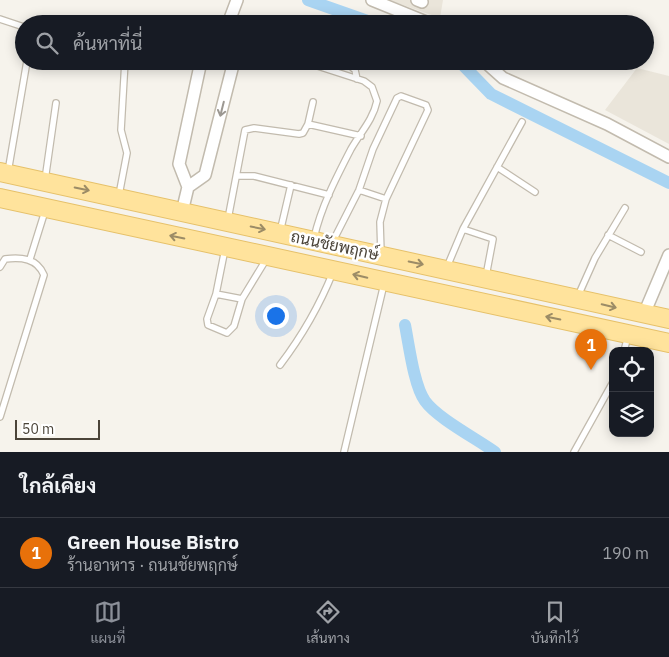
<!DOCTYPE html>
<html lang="th">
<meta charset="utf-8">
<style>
:root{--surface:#171b24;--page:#20242c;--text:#f1f3f6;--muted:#9ea1a6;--line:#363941;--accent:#8c9099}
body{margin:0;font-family:"IBM Plex Sans",Sarabun,sans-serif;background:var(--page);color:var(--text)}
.controls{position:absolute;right:15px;bottom:15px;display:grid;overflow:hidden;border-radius:10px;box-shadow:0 2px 12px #0003}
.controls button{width:45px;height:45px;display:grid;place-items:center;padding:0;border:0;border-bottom:1px solid var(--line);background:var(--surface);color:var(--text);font:25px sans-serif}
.scale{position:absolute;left:15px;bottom:12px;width:85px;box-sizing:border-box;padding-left:5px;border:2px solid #4b4439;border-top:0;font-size:14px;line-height:18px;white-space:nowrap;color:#4b4439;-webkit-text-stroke:4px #fff;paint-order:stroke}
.you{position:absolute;left:275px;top:315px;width:18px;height:18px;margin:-12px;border:4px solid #fff;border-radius:50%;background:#1a73e8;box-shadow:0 0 0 8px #1a73e833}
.badge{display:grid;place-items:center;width:32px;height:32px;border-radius:50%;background:var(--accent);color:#fff;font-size:16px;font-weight:700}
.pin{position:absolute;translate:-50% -41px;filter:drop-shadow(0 1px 2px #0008)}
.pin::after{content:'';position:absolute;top:26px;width:18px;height:15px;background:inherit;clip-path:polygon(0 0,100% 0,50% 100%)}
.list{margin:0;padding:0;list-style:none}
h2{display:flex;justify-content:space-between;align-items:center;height:65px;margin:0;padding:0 20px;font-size:21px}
h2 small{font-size:16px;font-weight:400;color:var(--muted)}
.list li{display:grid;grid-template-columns:32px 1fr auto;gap:15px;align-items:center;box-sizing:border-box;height:70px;padding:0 20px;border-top:1px solid var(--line)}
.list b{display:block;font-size:19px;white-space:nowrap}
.list p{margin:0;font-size:16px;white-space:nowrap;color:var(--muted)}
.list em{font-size:16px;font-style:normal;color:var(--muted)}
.icon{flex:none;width:28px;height:28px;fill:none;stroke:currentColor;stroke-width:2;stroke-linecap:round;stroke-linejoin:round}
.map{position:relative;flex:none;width:669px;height:452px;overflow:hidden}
.search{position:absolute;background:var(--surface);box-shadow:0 2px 12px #0003;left:15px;right:15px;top:15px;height:55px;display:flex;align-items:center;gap:12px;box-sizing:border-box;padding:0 18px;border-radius:28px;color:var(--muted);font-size:19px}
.sheet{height:135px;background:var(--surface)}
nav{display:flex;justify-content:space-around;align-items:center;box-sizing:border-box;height:70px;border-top:1px solid var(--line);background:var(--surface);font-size:14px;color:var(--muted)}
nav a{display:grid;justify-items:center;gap:2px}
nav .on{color:var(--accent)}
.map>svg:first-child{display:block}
</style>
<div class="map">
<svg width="669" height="452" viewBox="0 0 669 452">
<rect width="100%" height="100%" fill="#f6f3ec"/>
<path fill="#eae5da" d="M 389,0 L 443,0 L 440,18 Z
M 637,68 L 669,76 L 669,144 L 605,110 Z"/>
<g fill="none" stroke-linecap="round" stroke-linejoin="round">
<path stroke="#a9d4f2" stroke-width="12" d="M 308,0 L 376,24
M 459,61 L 491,94 L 669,183
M 405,325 C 409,345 414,386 425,401 C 437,418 477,439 495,452"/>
<defs>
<path id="lane" d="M 0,19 L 24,27
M 129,24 L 153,24
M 302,61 L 364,81 L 372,87 L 377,101 C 373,120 360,133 351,149 C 336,178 321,207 314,238
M 345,61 L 355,70 L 357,79
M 308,124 L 313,102
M 497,167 L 535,192
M 8,172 L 27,61
M 237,176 L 254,176 L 329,195
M 45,180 L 56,103
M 359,190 L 386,199 L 380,222 L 381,253
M 119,195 L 127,153 L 121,130 L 125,61
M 228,219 L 245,130 L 254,128 L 299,134 L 303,133 L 308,124 L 361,136
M 463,229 L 493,239 L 486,276
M 280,232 L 291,185
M 608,235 L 641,252
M 332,243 L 359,190 L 373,149 L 397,98 L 401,96 L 426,105 L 428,110 L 386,199
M 225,249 L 216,294 L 207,319 L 208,325 L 227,333 L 234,326 L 242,299 L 267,258
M 30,259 L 45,211
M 0,267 L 5,259 C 21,257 37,258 44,275 L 0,417
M 447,267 L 463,229 L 522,122
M 216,294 L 242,299
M 578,296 L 595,258 L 625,208
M 624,351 L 628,336
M 280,365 C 302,336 319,307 333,272
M 344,452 L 384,284
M 574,452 L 613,382"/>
<path id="street" d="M 372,0 L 431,24
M 417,0 L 422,2
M 228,24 L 237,0
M 484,61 L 503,78 L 607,124 L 669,157
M 188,187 L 205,175 L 234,61
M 182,212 L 188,187 L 179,164 L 201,61
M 644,314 L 669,255"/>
<path id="primary" d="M 0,172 L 669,319
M 0,198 L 669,343"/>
</defs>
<use href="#lane" stroke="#c2bbae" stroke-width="8"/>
<use href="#street" stroke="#c2bbae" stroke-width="14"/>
<use href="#primary" stroke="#e6c16a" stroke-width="20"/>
<use href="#lane" stroke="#fff" stroke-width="5.5"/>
<use href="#street" stroke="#fff" stroke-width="11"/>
<use href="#primary" stroke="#ffe39c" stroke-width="18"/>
</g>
<defs><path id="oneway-shaft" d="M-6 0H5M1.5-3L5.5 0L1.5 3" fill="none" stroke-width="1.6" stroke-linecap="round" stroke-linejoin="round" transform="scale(1.25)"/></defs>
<use stroke="#9c9892" href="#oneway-shaft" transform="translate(222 109) rotate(104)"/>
<g stroke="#9c8c66">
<use href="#oneway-shaft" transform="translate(82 189) rotate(12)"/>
<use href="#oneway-shaft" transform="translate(258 228) rotate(12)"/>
<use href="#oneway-shaft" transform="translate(177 237) rotate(-168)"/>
<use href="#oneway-shaft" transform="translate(416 263) rotate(12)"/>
<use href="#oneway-shaft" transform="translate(360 276) rotate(-167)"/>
<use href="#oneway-shaft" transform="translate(609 306) rotate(13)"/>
<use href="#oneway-shaft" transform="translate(553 318) rotate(-168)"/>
</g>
<g text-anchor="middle" stroke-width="5" stroke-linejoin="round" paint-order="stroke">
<g font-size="16" fill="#4b4439" stroke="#fff">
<text transform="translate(335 245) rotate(12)" y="6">ถนนชัยพฤกษ์</text>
</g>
</g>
</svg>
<div class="controls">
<button><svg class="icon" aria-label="locate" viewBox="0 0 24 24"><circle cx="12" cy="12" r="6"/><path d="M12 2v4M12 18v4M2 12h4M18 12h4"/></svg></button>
<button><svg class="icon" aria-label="layers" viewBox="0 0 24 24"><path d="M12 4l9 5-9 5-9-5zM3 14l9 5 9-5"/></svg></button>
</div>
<div class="scale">50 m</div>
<div class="you"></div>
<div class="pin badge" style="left:591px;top:370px;background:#e8710a">1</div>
<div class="search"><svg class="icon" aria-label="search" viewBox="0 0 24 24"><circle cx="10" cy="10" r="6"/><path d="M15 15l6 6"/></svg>ค้นหาที่นี่</div>
</div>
<section class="sheet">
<h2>ใกล้เคียง<small></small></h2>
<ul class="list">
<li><span class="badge" style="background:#e8710a">1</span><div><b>Green House Bistro</b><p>ร้านอาหาร · ถนนชัยพฤกษ์</p></div><em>190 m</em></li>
</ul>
</section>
<nav>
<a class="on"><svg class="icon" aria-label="map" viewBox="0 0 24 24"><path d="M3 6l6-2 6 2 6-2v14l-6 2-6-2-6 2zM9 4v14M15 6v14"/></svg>แผนที่</a>
<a><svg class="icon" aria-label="directions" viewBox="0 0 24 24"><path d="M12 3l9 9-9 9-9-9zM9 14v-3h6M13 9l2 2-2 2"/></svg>เส้นทาง</a>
<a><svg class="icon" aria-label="saved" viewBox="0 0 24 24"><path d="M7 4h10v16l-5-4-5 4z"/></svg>บันทึกไว้</a>
</nav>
